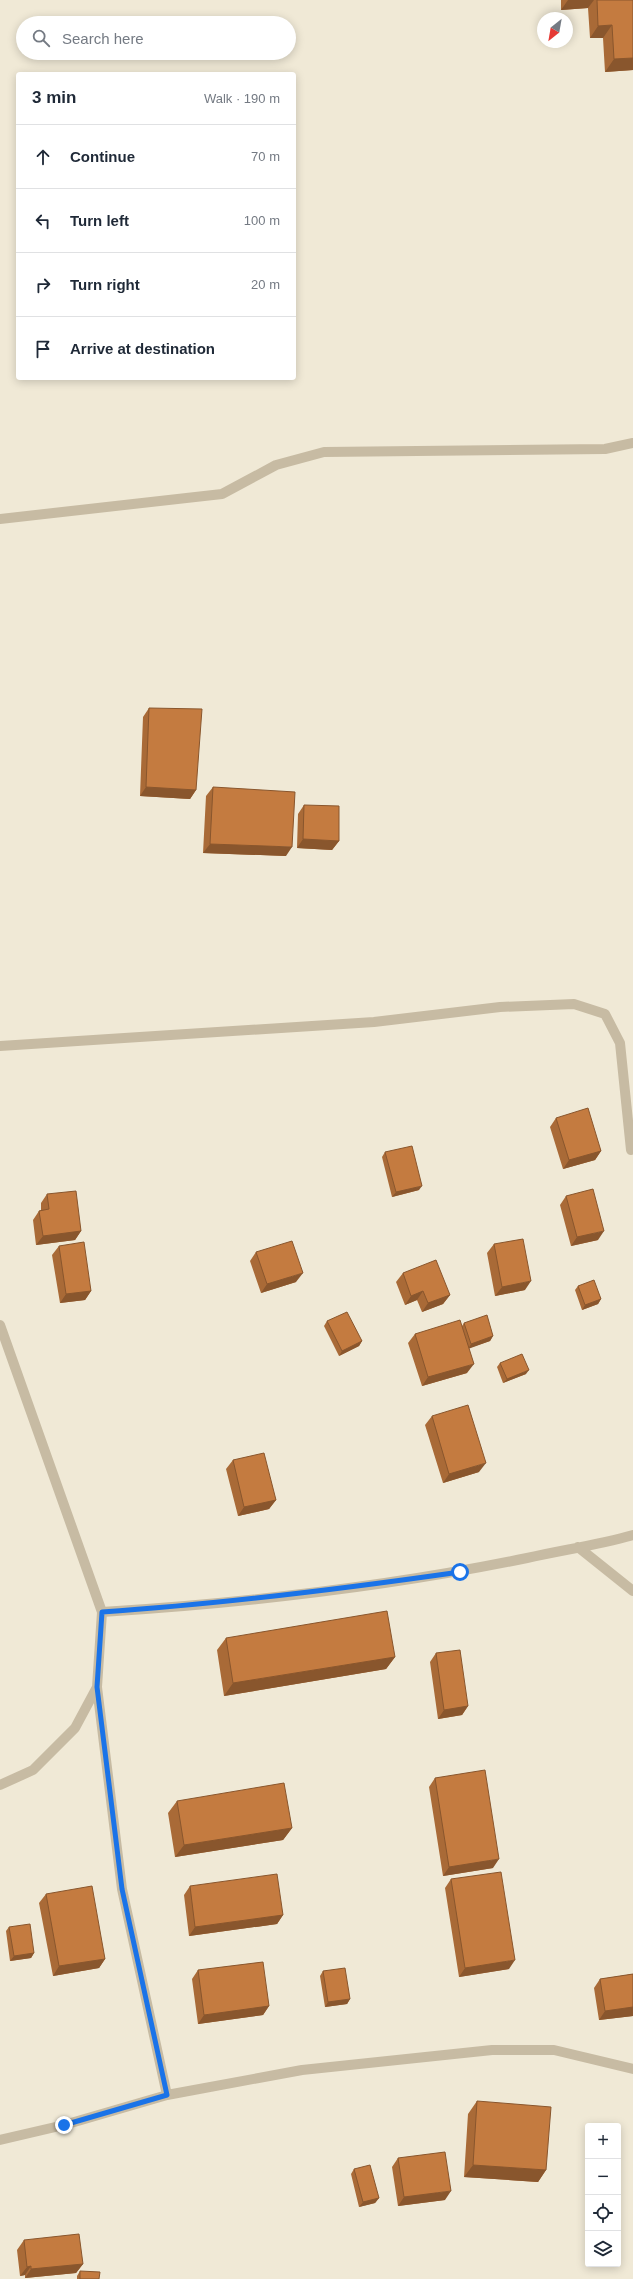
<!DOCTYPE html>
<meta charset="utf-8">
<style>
:root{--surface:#fff;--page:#f2f2f3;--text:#1f2937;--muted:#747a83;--line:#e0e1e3}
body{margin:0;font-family:Arial,sans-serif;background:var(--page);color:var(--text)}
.controls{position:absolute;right:12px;bottom:12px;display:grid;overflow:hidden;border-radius:4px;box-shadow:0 2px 10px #0003}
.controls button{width:36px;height:36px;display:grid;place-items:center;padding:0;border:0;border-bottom:1px solid var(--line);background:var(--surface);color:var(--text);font:20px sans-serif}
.compass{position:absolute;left:537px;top:12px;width:36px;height:36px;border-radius:50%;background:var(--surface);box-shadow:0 2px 10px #0003;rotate:211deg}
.stop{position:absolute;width:12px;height:12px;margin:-9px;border:3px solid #1a73e8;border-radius:50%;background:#fff}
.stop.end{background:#1a73e8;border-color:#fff;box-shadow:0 1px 4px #0008}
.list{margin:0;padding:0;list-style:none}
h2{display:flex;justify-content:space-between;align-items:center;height:52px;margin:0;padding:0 16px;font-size:17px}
h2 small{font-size:13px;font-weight:400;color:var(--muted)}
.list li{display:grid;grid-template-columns:26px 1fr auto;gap:12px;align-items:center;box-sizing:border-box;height:64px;padding:0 16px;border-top:1px solid var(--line)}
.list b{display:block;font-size:15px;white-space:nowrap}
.list em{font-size:13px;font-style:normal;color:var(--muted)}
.icon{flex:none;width:22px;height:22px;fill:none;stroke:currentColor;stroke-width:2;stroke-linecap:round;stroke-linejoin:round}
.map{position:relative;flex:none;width:633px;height:2279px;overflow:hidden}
.search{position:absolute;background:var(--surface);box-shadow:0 2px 10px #0003;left:16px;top:16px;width:280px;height:44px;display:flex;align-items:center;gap:10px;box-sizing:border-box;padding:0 14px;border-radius:22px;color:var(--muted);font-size:15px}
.panel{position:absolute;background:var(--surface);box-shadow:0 2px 10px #0003;left:16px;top:72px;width:280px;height:308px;border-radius:4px}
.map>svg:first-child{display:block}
</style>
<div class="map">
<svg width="633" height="2279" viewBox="0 0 633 2279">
<rect width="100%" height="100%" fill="#f0e9d6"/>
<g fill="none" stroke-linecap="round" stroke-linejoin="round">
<path stroke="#c7bba3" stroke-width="10" d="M 0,519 L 222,494 L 276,465 L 324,452 L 605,449 L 633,443
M 0,1046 L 374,1022 L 500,1007 L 574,1004 L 605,1014 L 620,1043 L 631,1150
M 0,1325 L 102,1612 L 97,1687 L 122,1889 L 167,2095
M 578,1547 L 633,1591
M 102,1612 C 245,1603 387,1587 527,1558 C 562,1550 598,1545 633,1535
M 0,1785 L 33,1770 L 75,1728 L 97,1687
M 0,2140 L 64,2125 L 167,2095 L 302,2070 L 492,2050 L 554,2050 L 633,2069"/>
</g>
<path fill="#a96a37" d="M 561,0 L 633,0 L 633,70 L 605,72 L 603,38 L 590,38 L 588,8 L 561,10 Z
M 149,708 L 196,790 L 190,799 L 140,796 L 143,717 Z
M 213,787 L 286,856 L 203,853 L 206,796 Z
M 304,805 L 339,841 L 332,850 L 297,848 L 298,814 Z
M 556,1118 L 601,1151 L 595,1160 L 563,1169 L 550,1127 Z
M 385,1152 L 419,1190 L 392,1197 L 382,1157 Z
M 47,1194 L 81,1231 L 75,1240 L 36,1245 L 33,1220 L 39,1211 L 41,1210 L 41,1203 Z
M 566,1196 L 598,1240 L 571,1246 L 560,1205 Z
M 494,1244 L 525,1290 L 495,1296 L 487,1253 Z
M 59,1246 L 91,1291 L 85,1300 L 60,1303 L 52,1255 Z
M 256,1252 L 296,1282 L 261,1293 L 250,1261 Z
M 403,1273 L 450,1295 L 443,1304 L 422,1312 L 417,1300 L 405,1305 L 396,1282 Z
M 578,1286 L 601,1299 L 598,1304 L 582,1310 L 575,1290 Z
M 327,1321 L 362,1341 L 359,1346 L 339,1356 L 324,1326 Z
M 464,1323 L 493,1336 L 490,1341 L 469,1348 L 467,1373 L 422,1386 L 408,1343 L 415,1334 L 462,1326 Z
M 500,1363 L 526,1374 L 503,1383 L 497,1367 Z
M 432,1416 L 479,1472 L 443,1483 L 425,1425 Z
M 233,1460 L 276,1500 L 269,1509 L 238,1516 L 226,1469 Z
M 226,1638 L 395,1657 L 386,1669 L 224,1696 L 217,1650 Z
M 436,1653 L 468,1706 L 462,1715 L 438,1719 L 430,1662 Z
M 435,1778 L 493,1868 L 443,1876 L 429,1787 Z
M 177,1801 L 292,1828 L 283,1840 L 175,1857 L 168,1813 Z
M 451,1879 L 509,1969 L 459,1977 L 445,1888 Z
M 190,1886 L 283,1915 L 277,1924 L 189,1936 L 184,1895 Z
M 46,1894 L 105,1959 L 99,1968 L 53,1976 L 39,1903 Z
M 9,1927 L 34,1953 L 31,1958 L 10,1961 L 6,1931 Z
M 198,1970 L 269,2006 L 263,2015 L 198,2024 L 192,1979 Z
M 323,1971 L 350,1999 L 347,2004 L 325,2007 L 320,1976 Z
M 633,1974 L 633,2016 L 599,2020 L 594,1988 L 600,1979 Z
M 477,2101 L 546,2170 L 538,2182 L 464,2177 L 468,2114 Z
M 398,2158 L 445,2200 L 398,2206 L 392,2167 Z
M 354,2169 L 379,2198 L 375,2203 L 359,2207 L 351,2174 Z
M 24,2240 L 83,2264 L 76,2273 L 25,2278 L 25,2275 L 20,2276 L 17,2250 Z
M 80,2271 L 99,2279 L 77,2279 L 77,2276 Z"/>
<path fill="#89562d" d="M 568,0 L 594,0 L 588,8 L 561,10 Z
M 612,25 L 603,38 L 590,38 L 598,26 Z
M 633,58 L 633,70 L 605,72 L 614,59 Z
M 146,787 L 196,790 L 190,799 L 140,796 Z
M 303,839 L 339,841 L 332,850 L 297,848 Z
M 210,844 L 292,847 L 286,856 L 203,853 Z
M 601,1151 L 595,1160 L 563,1169 L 569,1160 Z
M 422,1186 L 419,1190 L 392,1197 L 396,1192 Z
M 81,1231 L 75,1240 L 36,1245 L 43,1236 Z
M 604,1231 L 598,1240 L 571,1246 L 577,1237 Z
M 303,1273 L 296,1282 L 261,1293 L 267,1284 Z
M 531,1281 L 525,1290 L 495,1296 L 502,1287 Z
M 91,1291 L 85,1300 L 60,1303 L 66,1294 Z
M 423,1291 L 417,1300 L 405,1305 L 411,1296 Z
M 450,1295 L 443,1304 L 422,1312 L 428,1303 Z
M 601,1299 L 598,1304 L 582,1310 L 585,1305 Z
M 493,1336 L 490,1341 L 468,1349 L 471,1344 Z
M 362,1341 L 359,1346 L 339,1356 L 342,1351 Z
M 474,1364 L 467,1373 L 422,1386 L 428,1377 Z
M 529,1370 L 526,1374 L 503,1383 L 507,1379 Z
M 486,1463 L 479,1472 L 443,1483 L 449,1474 Z
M 276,1500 L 269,1509 L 238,1516 L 244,1507 Z
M 395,1657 L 386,1669 L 224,1696 L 233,1683 Z
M 468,1706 L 462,1715 L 438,1719 L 444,1710 Z
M 292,1828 L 283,1840 L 175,1857 L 184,1845 Z
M 499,1859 L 493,1868 L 443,1876 L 449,1867 Z
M 283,1915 L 277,1924 L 189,1936 L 195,1927 Z
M 34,1953 L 31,1958 L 10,1961 L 14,1956 Z
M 105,1959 L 99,1968 L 53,1976 L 59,1966 Z
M 515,1960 L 509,1969 L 459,1977 L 465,1968 Z
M 350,1999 L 347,2004 L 325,2007 L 328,2002 Z
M 269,2006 L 263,2015 L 198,2024 L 204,2015 Z
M 633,2007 L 633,2016 L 599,2020 L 605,2011 Z
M 473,2165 L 546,2170 L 538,2182 L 464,2177 Z
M 451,2191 L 445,2200 L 398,2206 L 404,2197 Z
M 379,2198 L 375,2203 L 359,2207 L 363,2202 Z
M 83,2264 L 76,2273 L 25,2278 L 31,2269 Z
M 31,2266 L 25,2275 L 20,2276 L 27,2267 Z"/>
<path fill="#c47b40" stroke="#89562d" d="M 597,0 L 633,0 L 633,58 L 614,59 L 612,25 L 598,26 Z
M 149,708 L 202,709 L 196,790 L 146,787 Z
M 213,787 L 295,792 L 292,847 L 210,844 Z
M 304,805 L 339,806 L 339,841 L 303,839 Z
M 588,1108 L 601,1151 L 569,1160 L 556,1118 Z
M 412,1146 L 422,1186 L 396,1192 L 385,1152 Z
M 593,1189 L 604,1231 L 577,1237 L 566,1196 Z
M 76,1191 L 81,1231 L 43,1236 L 39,1211 L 49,1209 L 47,1194 Z
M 523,1239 L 531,1281 L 502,1287 L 494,1244 Z
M 292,1241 L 303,1273 L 267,1284 L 256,1252 Z
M 84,1242 L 91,1291 L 66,1294 L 59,1246 Z
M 436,1260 L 450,1295 L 428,1303 L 423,1291 L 411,1296 L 403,1273 Z
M 594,1280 L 601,1299 L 585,1305 L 578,1286 Z
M 347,1312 L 362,1341 L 342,1351 L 327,1321 Z
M 487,1315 L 493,1336 L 471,1344 L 464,1323 Z
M 460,1320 L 474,1364 L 428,1377 L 415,1334 Z
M 522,1354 L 529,1370 L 507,1379 L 500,1363 Z
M 468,1405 L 486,1463 L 449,1474 L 432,1416 Z
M 264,1453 L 276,1500 L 244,1507 L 233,1460 Z
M 387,1611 L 395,1657 L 233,1683 L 226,1638 Z
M 460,1650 L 468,1706 L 444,1710 L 436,1653 Z
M 485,1770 L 499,1859 L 449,1867 L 435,1778 Z
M 284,1783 L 292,1828 L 184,1845 L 177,1801 Z
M 501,1872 L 515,1960 L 465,1968 L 451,1879 Z
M 277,1874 L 283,1915 L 195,1927 L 190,1886 Z
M 92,1886 L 105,1959 L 59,1966 L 46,1894 Z
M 30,1924 L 34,1953 L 14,1956 L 9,1927 Z
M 263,1962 L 269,2006 L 204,2015 L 198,1970 Z
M 345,1968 L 350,1999 L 328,2002 L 323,1971 Z
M 633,1974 L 633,2007 L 605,2011 L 600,1979 Z
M 477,2101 L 551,2107 L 546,2170 L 473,2165 Z
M 445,2152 L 451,2191 L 404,2197 L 398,2158 Z
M 370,2165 L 379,2198 L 363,2202 L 354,2169 Z
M 79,2234 L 83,2264 L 31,2269 L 31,2266 L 27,2267 L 24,2240 Z
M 80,2271 L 100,2272 L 99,2279 L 80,2279 Z"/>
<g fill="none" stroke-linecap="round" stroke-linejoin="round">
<path stroke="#1a73e8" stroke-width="5" d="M 64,2125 L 167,2095 L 122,1889 L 97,1687 L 102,1612 C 222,1604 341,1589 460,1572"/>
</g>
</svg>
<div class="controls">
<button>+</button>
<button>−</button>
<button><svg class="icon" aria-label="locate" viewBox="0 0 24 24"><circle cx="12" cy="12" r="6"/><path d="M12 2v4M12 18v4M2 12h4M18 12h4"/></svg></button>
<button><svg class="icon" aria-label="layers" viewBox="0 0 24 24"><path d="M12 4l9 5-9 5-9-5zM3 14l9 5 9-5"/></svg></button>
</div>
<svg class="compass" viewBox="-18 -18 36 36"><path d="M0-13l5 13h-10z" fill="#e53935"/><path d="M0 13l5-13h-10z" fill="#747a83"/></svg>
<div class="stop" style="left:460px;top:1572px"></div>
<div class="stop end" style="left:64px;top:2125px"></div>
<div class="search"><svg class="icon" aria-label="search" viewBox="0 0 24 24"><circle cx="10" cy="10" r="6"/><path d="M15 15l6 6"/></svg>Search here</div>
<section class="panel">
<h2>3 min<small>Walk · 190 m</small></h2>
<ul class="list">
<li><svg class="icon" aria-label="ahead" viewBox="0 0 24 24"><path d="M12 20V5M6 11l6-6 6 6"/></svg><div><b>Continue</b></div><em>70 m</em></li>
<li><svg class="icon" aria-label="left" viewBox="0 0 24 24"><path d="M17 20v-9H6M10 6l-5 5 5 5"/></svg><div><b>Turn left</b></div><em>100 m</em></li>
<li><svg class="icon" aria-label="right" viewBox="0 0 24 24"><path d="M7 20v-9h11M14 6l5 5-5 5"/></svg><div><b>Turn right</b></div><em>20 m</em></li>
<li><svg class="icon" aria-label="arrive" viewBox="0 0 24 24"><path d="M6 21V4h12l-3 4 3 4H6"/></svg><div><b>Arrive at destination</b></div></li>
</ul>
</section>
</div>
